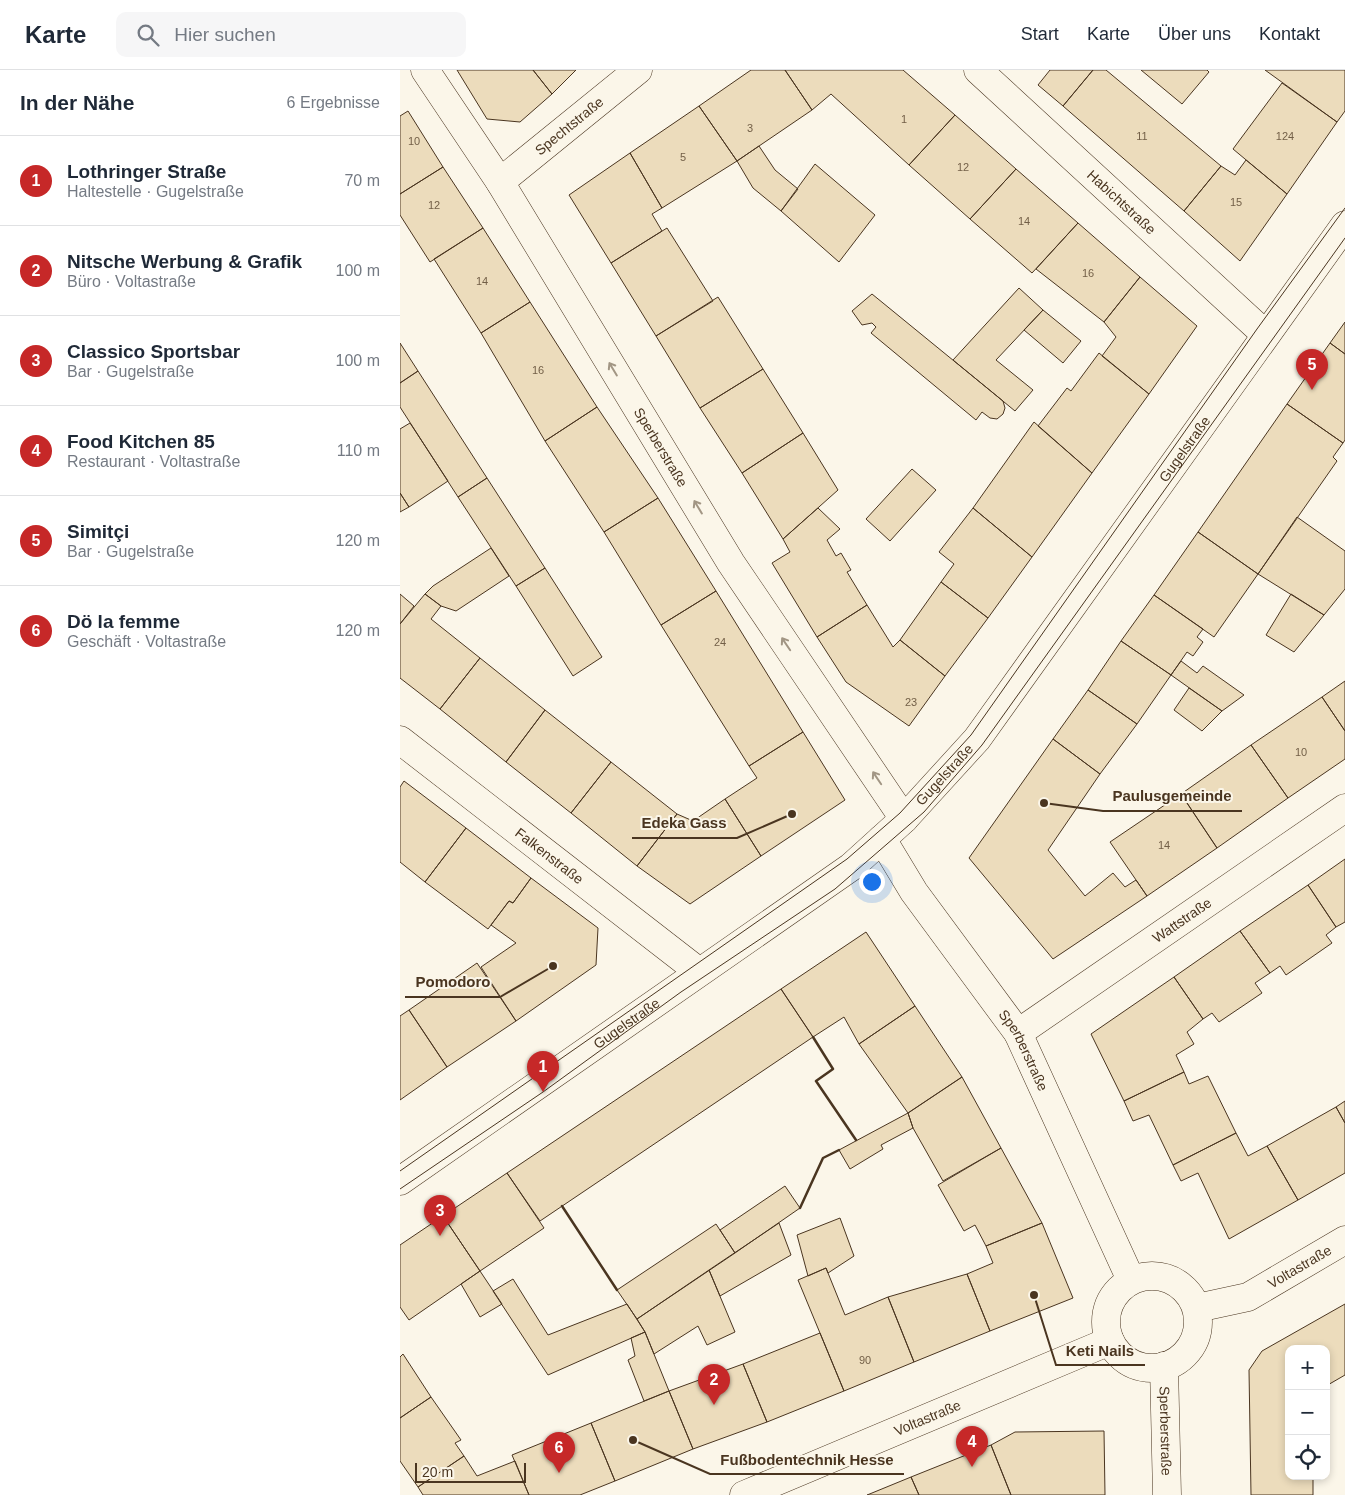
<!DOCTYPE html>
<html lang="de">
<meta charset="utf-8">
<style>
:root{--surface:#fff;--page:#f6f6f7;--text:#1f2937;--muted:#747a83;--line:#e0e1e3;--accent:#c62828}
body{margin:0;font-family:Arial,sans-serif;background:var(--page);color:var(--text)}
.controls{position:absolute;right:15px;bottom:15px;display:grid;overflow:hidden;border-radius:10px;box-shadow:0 2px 8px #0003}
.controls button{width:45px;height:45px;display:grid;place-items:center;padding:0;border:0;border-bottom:1px solid var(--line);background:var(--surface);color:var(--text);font:25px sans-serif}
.scale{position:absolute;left:15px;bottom:12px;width:111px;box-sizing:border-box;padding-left:5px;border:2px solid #4a3520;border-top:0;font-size:14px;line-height:18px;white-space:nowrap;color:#4a3520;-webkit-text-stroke:4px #fbf6e9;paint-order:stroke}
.you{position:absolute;left:471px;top:811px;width:18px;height:18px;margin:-12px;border:4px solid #fff;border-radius:50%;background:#1a73e8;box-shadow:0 0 0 8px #1a73e833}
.badge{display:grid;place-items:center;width:32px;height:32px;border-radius:50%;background:var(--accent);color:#fff;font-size:16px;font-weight:700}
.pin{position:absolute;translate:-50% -41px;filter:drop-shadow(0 1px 2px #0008)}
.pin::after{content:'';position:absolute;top:26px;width:18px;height:15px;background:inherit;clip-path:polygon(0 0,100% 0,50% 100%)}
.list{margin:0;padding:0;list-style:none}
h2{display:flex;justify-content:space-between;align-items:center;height:65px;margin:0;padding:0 20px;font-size:21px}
h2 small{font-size:16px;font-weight:400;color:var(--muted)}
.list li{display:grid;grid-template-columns:32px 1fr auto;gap:15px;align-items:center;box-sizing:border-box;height:90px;padding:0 20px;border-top:1px solid var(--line)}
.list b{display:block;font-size:19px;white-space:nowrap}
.list p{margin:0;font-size:16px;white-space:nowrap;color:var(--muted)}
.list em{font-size:16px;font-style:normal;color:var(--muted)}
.icon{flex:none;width:28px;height:28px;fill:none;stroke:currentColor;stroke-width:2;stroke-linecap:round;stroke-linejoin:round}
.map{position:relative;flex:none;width:945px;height:1425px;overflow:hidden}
header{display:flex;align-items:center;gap:30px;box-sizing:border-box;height:70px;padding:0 25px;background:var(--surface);border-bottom:1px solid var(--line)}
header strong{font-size:24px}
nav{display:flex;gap:28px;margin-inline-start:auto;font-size:18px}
.search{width:350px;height:45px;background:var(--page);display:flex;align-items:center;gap:12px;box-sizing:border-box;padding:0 18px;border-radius:10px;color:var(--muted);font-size:19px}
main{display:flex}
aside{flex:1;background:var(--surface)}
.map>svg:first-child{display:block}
</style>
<header>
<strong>Karte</strong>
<div class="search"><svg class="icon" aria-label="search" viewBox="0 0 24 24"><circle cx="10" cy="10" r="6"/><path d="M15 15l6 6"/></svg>Hier suchen</div>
<nav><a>Start</a><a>Karte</a><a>Über uns</a><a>Kontakt</a></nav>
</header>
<main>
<aside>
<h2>In der Nähe<small>6 Ergebnisse</small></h2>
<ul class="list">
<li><span class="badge">1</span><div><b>Lothringer Straße</b><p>Haltestelle · Gugelstraße</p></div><em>70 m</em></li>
<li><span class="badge">2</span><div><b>Nitsche Werbung &amp; Grafik</b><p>Büro · Voltastraße</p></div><em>100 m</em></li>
<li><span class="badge">3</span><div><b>Classico Sportsbar</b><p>Bar · Gugelstraße</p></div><em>100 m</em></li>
<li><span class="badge">4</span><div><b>Food Kitchen 85</b><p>Restaurant · Voltastraße</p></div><em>110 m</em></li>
<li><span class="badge">5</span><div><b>Simitçi</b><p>Bar · Gugelstraße</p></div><em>120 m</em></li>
<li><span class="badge">6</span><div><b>Dö la femme</b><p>Geschäft · Voltastraße</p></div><em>120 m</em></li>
</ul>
</aside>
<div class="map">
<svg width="945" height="1425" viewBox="0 0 945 1425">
<rect width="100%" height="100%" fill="#fbf6e9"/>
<path fill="#ecdcbc" stroke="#4a3520" d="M 57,0 L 133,0 L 152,24 L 120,52 L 87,49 Z
M 133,0 L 176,0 L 152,24 Z
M 351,0 L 385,0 L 412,40 L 337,91 L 299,36 Z
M 385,0 L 503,0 L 555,45 L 509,95 L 431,24 L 412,40 Z
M 650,0 L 693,0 L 663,36 L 638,15 Z
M 693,0 L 706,0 L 821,96 L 784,141 L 663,36 Z
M 741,0 L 807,0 L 809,2 L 782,34 Z
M 865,0 L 945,0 L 945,41 L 937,52 Z
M 882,13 L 937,52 L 887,124 L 833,79 Z
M 299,36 L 337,91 L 262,138 L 230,83 Z
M 8,41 L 43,97 L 0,124 L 0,46 Z
M 555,45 L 616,99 L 570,149 L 509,95 Z
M 359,76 L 375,100 L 398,119 L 381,141 L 353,118 L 337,91 Z
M 230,83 L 262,138 L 252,144 L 262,161 L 211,193 L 169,125 Z
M 846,90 L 887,124 L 840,191 L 784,141 L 821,96 L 835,105 Z
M 415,94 L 475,145 L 439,192 L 381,141 Z
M 43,97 L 83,158 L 30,192 L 0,145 L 0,124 Z
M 616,99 L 678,153 L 632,203 L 570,149 Z
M 678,153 L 740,207 L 704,252 L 636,199 Z
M 83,158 L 130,232 L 81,263 L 34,189 Z
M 267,158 L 313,231 L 256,266 L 211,193 Z
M 740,207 L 797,256 L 749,324 L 702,286 L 716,267 L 704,252 Z
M 619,218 L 643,240 L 596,290 L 633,320 L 615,341 L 553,290 Z
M 472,224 L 603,331 L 605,338 L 603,344 L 597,349 L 590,348 L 582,342 L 576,350 L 471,263 L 476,257 L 472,253 L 462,255 L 452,241 Z
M 318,227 L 363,299 L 300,338 L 256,266 Z
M 130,232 L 197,337 L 145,371 L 81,263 Z
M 643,240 L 681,271 L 663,293 L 624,260 Z
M 945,252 L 945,284 L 930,273 Z
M 0,273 L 18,301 L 0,313 Z
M 930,273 L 945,284 L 945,370 L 943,373 L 887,334 Z
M 699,283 L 749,324 L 692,403 L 638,356 L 667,318 L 671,321 Z
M 363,299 L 403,363 L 342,403 L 300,338 Z
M 18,301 L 87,408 L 58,427 L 0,337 L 0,313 Z
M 887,334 L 943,373 L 933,387 L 937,391 L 858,504 L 798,462 Z
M 197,337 L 258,428 L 204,462 L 145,371 Z
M 634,352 L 692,403 L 632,487 L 573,438 Z
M 10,353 L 48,411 L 9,437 L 0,423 L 0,359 Z
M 403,363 L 438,420 L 383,469 L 342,403 Z
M 512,399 L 536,420 L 490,471 L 466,449 Z
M 87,408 L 145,498 L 116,516 L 58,427 Z
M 0,423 L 9,437 L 0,442 Z
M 258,428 L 316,521 L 261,555 L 204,462 Z
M 418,438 L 440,459 L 427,470 L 436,486 L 441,483 L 451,500 L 447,502 L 467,535 L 417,567 L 372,493 L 390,482 L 383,469 Z
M 573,438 L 632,487 L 588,548 L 541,512 L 554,494 L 539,482 Z
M 897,447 L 945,481 L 945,519 L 924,545 L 858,504 Z
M 798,462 L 858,504 L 814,567 L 754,525 Z
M 91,478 L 109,506 L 56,541 L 41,536 L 25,524 L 33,516 Z
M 145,498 L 202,587 L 173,606 L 116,516 Z
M 541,512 L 588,548 L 545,606 L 500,570 Z
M 316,521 L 403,662 L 349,696 L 261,555 Z
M 0,524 L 14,536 L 0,554 Z
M 25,524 L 41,536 L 31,549 L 80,588 L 40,639 L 0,608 L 0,554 Z
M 891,524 L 924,545 L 894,582 L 866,565 Z
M 754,525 L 803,559 L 797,567 L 803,572 L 793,586 L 787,582 L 771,605 L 721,571 Z
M 467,535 L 493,577 L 500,570 L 545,606 L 509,656 L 446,612 L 417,567 Z
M 721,571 L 771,605 L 737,654 L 688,620 Z
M 80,588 L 145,640 L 106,692 L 40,639 Z
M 781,591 L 797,603 L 803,596 L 844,625 L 822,641 L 771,605 Z
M 945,611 L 945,661 L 922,627 Z
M 789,618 L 822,641 L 802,661 L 774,640 Z
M 688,620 L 737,654 L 700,704 L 653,669 Z
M 922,627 L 945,661 L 945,689 L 888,728 L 851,675 Z
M 145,640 L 211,692 L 171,743 L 106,692 Z
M 403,662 L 445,730 L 361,786 L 325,729 L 357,708 L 349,696 Z
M 653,669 L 700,704 L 648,780 L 685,826 L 713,803 L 725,817 L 736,810 L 747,826 L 653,889 L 569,788 Z
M 851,675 L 888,728 L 817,778 L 781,724 Z
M 211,692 L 277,744 L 237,796 L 171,743 Z
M 4,711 L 66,758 L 25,812 L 0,792 L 0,717 Z
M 781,724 L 817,778 L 747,826 L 710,772 Z
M 325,729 L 361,786 L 290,834 L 237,796 L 277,744 L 293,751 Z
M 66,758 L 131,808 L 113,833 L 109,831 L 88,859 L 25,812 Z
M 945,789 L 945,852 L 936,857 L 908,815 Z
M 131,808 L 198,858 L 196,895 L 116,951 L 81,897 L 116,873 L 91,855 L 109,831 L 113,833 Z
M 908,815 L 936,857 L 926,865 L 932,873 L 886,905 L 880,896 L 870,903 L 840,861 Z
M 840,861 L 870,903 L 855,913 L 862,923 L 819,952 L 812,943 L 803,949 L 774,907 Z
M 466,862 L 515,936 L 459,974 L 444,947 L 413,967 L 381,919 Z
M 77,893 L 116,951 L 47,997 L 9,940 Z
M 774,907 L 803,949 L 787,962 L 794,974 L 776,985 L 784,1002 L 724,1031 L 691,964 Z
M 381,919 L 413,967 L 140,1151 L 107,1103 Z
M 515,936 L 562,1007 L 508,1043 L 459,974 Z
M 9,940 L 47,997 L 0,1030 L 0,946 Z
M 784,1002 L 789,1014 L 808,1006 L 836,1063 L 773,1095 L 749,1045 L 733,1051 L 724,1031 Z
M 562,1007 L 601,1078 L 543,1111 L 513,1058 L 508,1043 Z
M 945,1031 L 945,1053 L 936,1037 Z
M 936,1037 L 945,1053 L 945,1103 L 898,1130 L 867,1076 Z
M 508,1043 L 513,1058 L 481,1075 L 483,1079 L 450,1099 L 439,1080 Z
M 836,1063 L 848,1086 L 867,1076 L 898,1130 L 829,1169 L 798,1103 L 781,1111 L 773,1095 Z
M 601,1078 L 642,1153 L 586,1176 L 575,1155 L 564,1161 L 538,1115 Z
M 107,1103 L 144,1158 L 80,1201 L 43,1146 Z
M 385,1116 L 400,1138 L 335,1183 L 320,1160 Z
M 43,1146 L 80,1201 L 9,1250 L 0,1237 L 0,1175 Z
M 440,1148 L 454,1186 L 428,1203 L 426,1198 L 408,1206 L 397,1165 Z
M 379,1153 L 391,1185 L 320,1226 L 309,1200 Z
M 642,1153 L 673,1228 L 590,1261 L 567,1204 L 593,1193 L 586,1176 Z
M 316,1154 L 335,1183 L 237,1249 L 217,1220 Z
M 426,1198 L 445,1245 L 488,1227 L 514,1292 L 444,1321 L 398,1210 Z
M 309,1200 L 335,1262 L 307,1275 L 298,1256 L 254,1284 L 245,1262 L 237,1249 Z
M 80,1201 L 102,1234 L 80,1247 L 61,1214 Z
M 567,1204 L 590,1261 L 514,1292 L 488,1227 Z
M 113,1209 L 148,1265 L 227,1234 L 245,1262 L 148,1305 L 93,1221 Z
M 945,1234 L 945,1305 L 926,1316 L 926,1279 L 889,1279 L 889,1406 L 913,1406 L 913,1425 L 851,1425 L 849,1300 L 862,1281 Z
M 245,1262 L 269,1321 L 244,1331 L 228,1290 L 235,1286 L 231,1268 Z
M 420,1263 L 444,1321 L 367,1352 L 343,1294 Z
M 3,1284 L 31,1327 L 0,1348 L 0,1287 Z
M 343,1294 L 367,1352 L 293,1379 L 269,1321 Z
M 269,1321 L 293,1379 L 215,1411 L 191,1353 Z
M 31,1327 L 61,1370 L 55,1373 L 64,1386 L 18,1417 L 0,1391 L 0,1348 Z
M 191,1353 L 215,1411 L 180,1425 L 129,1425 L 112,1385 Z
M 704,1361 L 705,1425 L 611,1425 L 591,1375 L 615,1362 Z
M 591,1375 L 611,1425 L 519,1425 L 511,1407 Z
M 64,1386 L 77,1406 L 115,1391 L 129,1425 L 23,1425 L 18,1417 Z
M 511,1407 L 519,1425 L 467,1425 L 472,1423 Z"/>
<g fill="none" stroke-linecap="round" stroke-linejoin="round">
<defs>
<g id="minor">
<path id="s1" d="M 25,0 L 100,112 L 331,493 L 504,749"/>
<path id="s2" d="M 578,0 L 865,264"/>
<path id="s3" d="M 100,112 L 238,0"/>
<path id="s4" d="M 0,670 L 298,901"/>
<path id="s5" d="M 482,769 L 514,822 L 618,963 L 731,1210"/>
<path id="s6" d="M 618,963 L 945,738"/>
<path id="s7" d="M 0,1111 L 451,797 L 504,749 L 577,669 L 945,155"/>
<circle cx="752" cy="1252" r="46"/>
<path id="s8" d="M 797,1238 L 848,1227 L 945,1170"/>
<path id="s9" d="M 764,1296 L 767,1425"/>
<path id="s10" d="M 344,1425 L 710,1271"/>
</g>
</defs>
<use href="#minor" stroke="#4a3520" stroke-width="29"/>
<use href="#minor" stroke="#fbf6e9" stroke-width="28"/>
<path stroke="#4a3520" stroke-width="1" d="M 0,1101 L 447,789 L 500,743 L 571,665 L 857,259 L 945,138
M 0,1119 L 143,1022 L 281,922 L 435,819 L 524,742 L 582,675 L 945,168"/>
<path stroke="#4a3520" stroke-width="2.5" d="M 413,967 L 433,999 L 416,1011 L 456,1070
M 162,1136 L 217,1220
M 400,1138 L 423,1088 L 439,1080"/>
</g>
<defs><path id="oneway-shaft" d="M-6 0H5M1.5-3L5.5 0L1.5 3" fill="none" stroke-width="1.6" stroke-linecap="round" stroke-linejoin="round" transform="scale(1.25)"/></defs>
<g stroke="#a29684">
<use href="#oneway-shaft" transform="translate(213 299) rotate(-121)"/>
<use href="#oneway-shaft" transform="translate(298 437) rotate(-121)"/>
<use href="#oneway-shaft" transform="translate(386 574) rotate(-124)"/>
<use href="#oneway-shaft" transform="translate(477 708) rotate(-124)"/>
</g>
<g text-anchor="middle" stroke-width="4" stroke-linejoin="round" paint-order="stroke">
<g font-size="11" fill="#725f47">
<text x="504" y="53">1</text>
<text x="350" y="62">3</text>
<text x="742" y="70">11</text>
<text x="885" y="70">124</text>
<text x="14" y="75">10</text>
<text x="283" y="91">5</text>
<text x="563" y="101">12</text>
<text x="836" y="136">15</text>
<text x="34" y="139">12</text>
<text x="624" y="155">14</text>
<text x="688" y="207">16</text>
<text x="82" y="215">14</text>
<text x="138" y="304">16</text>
<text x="320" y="576">24</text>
<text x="511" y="636">23</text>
<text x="901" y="686">10</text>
<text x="764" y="779">14</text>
<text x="465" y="1294">90</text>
</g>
<g font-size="14" fill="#4a3520" stroke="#fbf6e9">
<text dy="5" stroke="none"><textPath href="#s3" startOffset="89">Spechtstraße</textPath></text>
<text dy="5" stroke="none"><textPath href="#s2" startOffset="195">Habichtstraße</textPath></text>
<text dy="5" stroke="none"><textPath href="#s1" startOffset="445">Sperberstraße</textPath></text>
<text dy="5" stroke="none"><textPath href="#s7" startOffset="1086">Gugelstraße</textPath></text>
<text dy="5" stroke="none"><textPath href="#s7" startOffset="681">Gugelstraße</textPath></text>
<text dy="5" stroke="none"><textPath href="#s4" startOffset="189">Falkenstraße</textPath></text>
<text dy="5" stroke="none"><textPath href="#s6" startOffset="199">Wattstraße</textPath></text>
<text dy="5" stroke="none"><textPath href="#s7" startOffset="276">Gugelstraße</textPath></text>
<text dy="5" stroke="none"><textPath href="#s5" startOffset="255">Sperberstraße</textPath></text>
<text dy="5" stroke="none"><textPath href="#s8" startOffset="112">Voltastraße</textPath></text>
<text dy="5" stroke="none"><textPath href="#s10" startOffset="199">Voltastraße</textPath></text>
<text dy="5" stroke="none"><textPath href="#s9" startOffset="65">Sperberstraße</textPath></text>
</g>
</g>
<path fill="none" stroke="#4a3520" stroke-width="2" d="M644 733L703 741H842M392 744L337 768H232M153 896L100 927H5M634 1225L656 1295H745M233 1370L310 1404H504"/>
<g fill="#4a3520" stroke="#fbf6e9" stroke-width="2">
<circle cx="644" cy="733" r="5"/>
<circle cx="392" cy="744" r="5"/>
<circle cx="153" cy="896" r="5"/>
<circle cx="634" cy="1225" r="5"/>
<circle cx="233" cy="1370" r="5"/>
</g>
<g font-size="15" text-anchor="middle" font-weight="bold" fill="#4a3520" stroke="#fbf6e9" stroke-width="4" stroke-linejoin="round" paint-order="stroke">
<text x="772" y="731">Paulusgemeinde</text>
<text x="284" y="758">Edeka Gass</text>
<text x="53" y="917">Pomodoro</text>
<text x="700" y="1286">Keti Nails</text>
<text x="407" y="1395">Fußbodentechnik Hesse</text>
</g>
</svg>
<div class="controls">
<button>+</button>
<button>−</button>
<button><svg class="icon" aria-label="locate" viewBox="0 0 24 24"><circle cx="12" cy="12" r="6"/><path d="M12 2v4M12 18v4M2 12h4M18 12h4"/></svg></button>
</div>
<div class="scale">20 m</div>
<div class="you"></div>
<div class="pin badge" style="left:143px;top:1022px">1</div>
<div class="pin badge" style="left:314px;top:1335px">2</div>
<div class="pin badge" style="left:40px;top:1166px">3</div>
<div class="pin badge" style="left:572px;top:1397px">4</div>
<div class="pin badge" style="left:912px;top:320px">5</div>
<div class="pin badge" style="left:159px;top:1403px">6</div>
</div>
</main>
